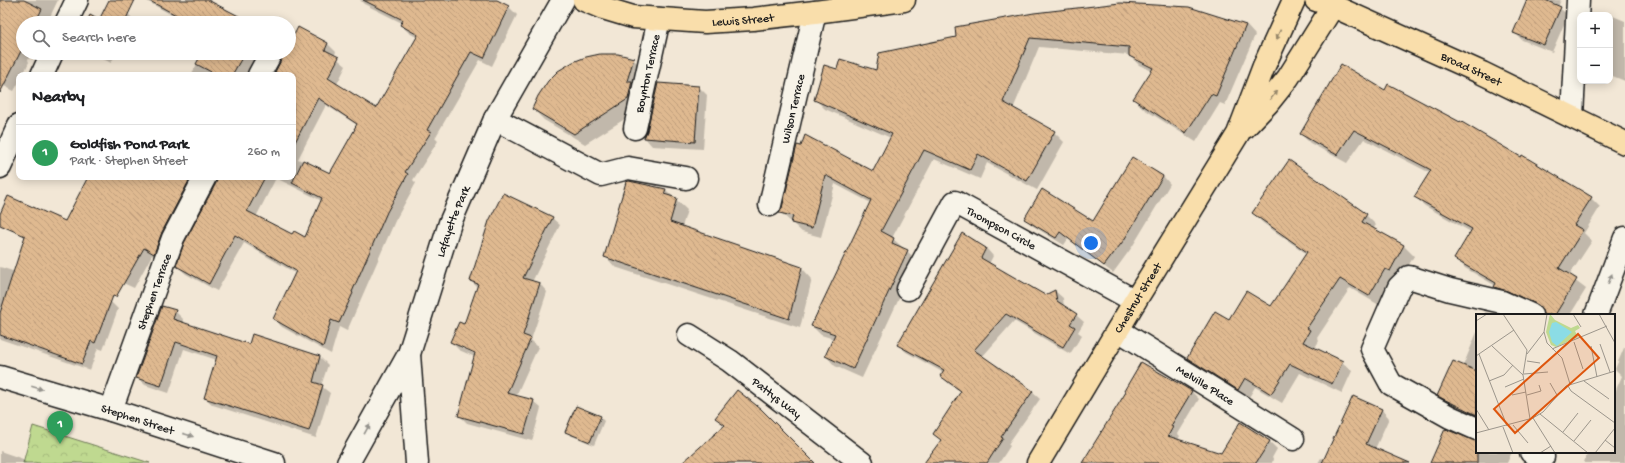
<!DOCTYPE html>
<meta charset="utf-8">
<style>
:root{--surface:#fff;--page:#f6f6f6;--text:#202124;--muted:#757577;--line:#e0e0e0;--accent:#d93025}
body{margin:0;font-family:"Gochi Hand",sans-serif;background:var(--page);color:var(--text)}
.controls{position:absolute;right:12px;top:12px;display:grid;overflow:hidden;border-radius:8px;box-shadow:0 2px 10px #0003}
.controls button{width:36px;height:36px;display:grid;place-items:center;padding:0;border:0;border-bottom:1px solid var(--line);background:var(--surface);color:var(--text);font:20px sans-serif}
.you{position:absolute;left:1091px;top:243px;width:14px;height:14px;margin:-10px;border:3px solid #fff;border-radius:50%;background:#1a73e8;box-shadow:0 0 0 6px #1a73e833}
.badge{display:grid;place-items:center;width:26px;height:26px;border-radius:50%;background:var(--accent);color:#fff;font-size:13px;font-weight:700}
.pin{position:absolute;translate:-50% -33px;filter:drop-shadow(0 1px 2px #0008)}
.pin::after{content:'';position:absolute;top:21px;width:14px;height:12px;background:inherit;clip-path:polygon(0 0,100% 0,50% 100%)}
.list{margin:0;padding:0;list-style:none}
h2{display:flex;justify-content:space-between;align-items:center;height:52px;margin:0;padding:0 16px;font-size:17px}
h2 small{font-size:13px;font-weight:400;color:var(--muted)}
.list li{display:grid;grid-template-columns:26px 1fr auto;gap:12px;align-items:center;box-sizing:border-box;height:56px;padding:0 16px;border-top:1px solid var(--line)}
.list b{display:block;font-size:15px;white-space:nowrap}
.list p{margin:0;font-size:13px;white-space:nowrap;color:var(--muted)}
.list em{font-size:13px;font-style:normal;color:var(--muted)}
.icon{flex:none;width:22px;height:22px;fill:none;stroke:currentColor;stroke-width:2;stroke-linecap:round;stroke-linejoin:round}
.map{position:relative;flex:none;width:1625px;height:463px;overflow:hidden}
.search{position:absolute;background:var(--surface);box-shadow:0 2px 10px #0003;left:16px;top:16px;width:280px;height:44px;display:flex;align-items:center;gap:10px;box-sizing:border-box;padding:0 14px;border-radius:22px;color:var(--muted);font-size:15px}
.panel{position:absolute;background:var(--surface);box-shadow:0 2px 10px #0003;left:16px;top:72px;width:280px;height:108px;border-radius:8px}
.map>svg:first-child{display:block}
</style>
<div class="map">
<svg width="1625" height="463" viewBox="0 0 1625 463">
<defs>
<pattern id="park-crowns" width="20" height="18" patternUnits="userSpaceOnUse"><rect width="20" height="18" fill="#bfd990"/><path d="M2 6a3 3 0 1 1 6 0M12 15a3 3 0 1 1 6 0" fill="none" stroke="#a4ba7c"/></pattern>
<pattern id="building-back-hatch" width="6" height="6" patternUnits="userSpaceOnUse"><rect width="6" height="6" fill="#dfb990"/><path d="M-1 5l2 2M0 0l6 6M5-1l2 2" fill="none" stroke="#bf9e7c"/></pattern>
</defs>
<rect width="100%" height="100%" fill="#f2e7d6"/>
<filter id="ink" filterUnits="userSpaceOnUse"><feTurbulence type="fractalNoise" baseFrequency=".025" numOctaves="2"/><feDisplacementMap in="SourceGraphic" scale="8" xChannelSelector="R" yChannelSelector="G"/><feConvolveMatrix kernelMatrix="1 2 1 2 8 2 1 2 1" color-interpolation-filters="sRGB"/></filter>
<g filter="url(#ink)">
<path fill="url(#park-crowns)" stroke="#6e7a56" d="M 33,426 L 150,463 L 23,463 Z"/>
<path fill="#0003" fill-rule="evenodd" d="M 0,0 L 58,0 L 47,23 L 23,23 L 23,53 L 31,53 L 28,60 L 29,62 L 23,75 L 19,75 L 19,82 L 14,91 L 0,84 Z
M 145,0 L 204,0 L 248,23 L 186,23 Z
M 360,0 L 495,0 L 509,7 L 517,15 L 492,66 L 480,60 L 435,138 L 438,141 L 413,180 L 416,183 L 395,221 L 347,331 L 339,327 L 331,354 L 282,327 L 274,319 L 295,273 L 244,243 L 217,291 L 186,274 L 177,266 L 217,183 L 218,177 L 293,177 L 293,75 L 274,75 L 283,59 L 284,53 L 289,53 L 289,44 L 328,44 L 336,52 L 334,56 L 346,66 L 337,84 L 377,110 L 418,38 L 409,33 L 401,25 L 402,23 L 364,4 ZM 326,105 L 357,125 L 331,174 L 298,159 ZM 276,178 L 322,201 L 305,239 L 292,236 L 256,217 Z
M 1528,0 L 1561,0 L 1558,7 L 1568,15 L 1552,52 L 1522,40 L 1514,32 Z
M 108,4 L 128,14 L 136,22 L 135,23 L 95,23 L 100,21 Z
M 1613,16 L 1625,21 L 1625,81 L 1610,75 L 1610,22 Z
M 1246,25 L 1255,35 L 1225,105 L 1220,103 L 1196,142 L 1144,109 L 1134,99 L 1152,71 L 1139,65 L 1129,55 L 1039,47 L 1013,109 L 1054,132 L 1064,142 L 1037,190 L 987,163 L 980,179 L 934,159 L 892,238 L 917,260 L 862,378 L 835,366 L 826,356 L 834,339 L 821,335 L 812,326 L 871,203 L 835,184 L 821,237 L 802,232 L 781,213 L 783,208 L 798,146 L 873,172 L 891,138 L 825,109 L 816,100 L 838,71 L 877,71 L 957,38 Z
M 92,53 L 116,53 L 111,63 Z
M 203,53 L 270,53 L 257,75 L 191,75 Z
M 633,59 L 644,70 L 639,110 L 585,144 L 544,120 L 533,109 Z
M 658,84 L 699,87 L 707,95 L 703,149 L 652,146 L 645,138 L 648,131 Z
M 1385,92 L 1591,198 L 1600,207 L 1584,233 L 1592,241 L 1569,276 L 1586,289 L 1570,315 L 1544,315 L 1544,311 L 1517,300 L 1505,296 L 1495,287 L 1496,286 L 1465,268 L 1456,258 L 1471,232 L 1425,206 L 1415,197 L 1430,173 L 1364,139 L 1347,163 L 1310,143 L 1301,134 Z
M 1163,176 L 1170,184 L 1132,247 L 1113,273 L 1068,239 L 1064,245 L 1033,226 L 1025,218 L 1094,222 Z
M 79,177 L 204,177 L 162,261 L 152,255 L 134,288 L 97,271 L 87,180 Z
M 666,190 L 687,210 L 682,227 L 802,268 L 812,279 L 800,328 L 615,267 L 605,256 Z
M 1253,213 L 1366,215 L 1376,225 L 1373,229 L 1404,246 L 1414,256 L 1400,280 L 1379,305 L 1350,288 L 1317,338 L 1319,341 L 1314,349 L 1342,362 L 1352,371 L 1342,393 L 1300,373 L 1282,403 L 1255,387 L 1248,399 L 1198,368 L 1188,358 L 1229,320 L 1271,307 L 1307,254 L 1263,223 Z
M 552,218 L 560,225 L 532,282 L 540,284 L 547,292 L 531,340 L 538,347 L 516,396 L 533,401 L 541,408 L 532,441 L 467,423 L 459,415 L 475,357 L 459,350 L 451,342 L 464,325 L 478,288 L 471,281 ZM 459,345 L 480,354 L 480,356 L 459,347 Z
M 962,235 L 986,248 L 993,256 L 989,264 L 1045,296 L 1055,291 L 1063,298 L 1064,307 L 1076,315 L 1084,322 L 1078,332 L 1082,335 L 1070,354 L 1014,321 L 982,357 L 1032,392 L 1040,399 L 1008,444 L 1010,446 L 999,463 L 925,463 L 942,441 L 934,434 L 962,392 L 949,384 L 942,376 L 944,373 L 906,352 L 898,344 Z
M 0,267 L 111,302 L 118,309 L 103,350 L 98,348 L 90,370 L 0,339 Z
M 175,311 L 183,319 L 182,323 L 249,345 L 253,336 L 320,357 L 328,365 L 321,386 L 330,393 L 316,438 L 213,405 L 205,398 L 217,360 L 184,349 L 169,393 L 145,385 L 137,377 Z
M 1485,312 L 1498,315 L 1484,315 Z
M 1477,332 L 1477,420 L 1461,412 L 1439,394 L 1463,366 Z
M 1624,348 L 1625,348 L 1625,463 L 1585,463 L 1584,462 L 1588,452 L 1614,452 L 1614,394 L 1622,376 L 1615,369 Z
M 1141,364 L 1192,392 L 1199,399 L 1178,434 L 1180,436 L 1178,440 L 1222,455 L 1269,441 L 1277,449 L 1272,458 L 1273,459 L 1272,463 L 1087,463 Z
M 1354,397 L 1382,410 L 1389,418 L 1375,449 L 1395,463 L 1318,463 L 1321,458 L 1324,459 Z
M 600,417 L 604,421 L 594,445 L 570,435 L 566,432 Z
M 1477,442 L 1477,452 L 1512,452 L 1507,463 L 1431,463 Z
M 0,451 L 23,459 L 26,463 L 0,463 Z"/>
<path fill="url(#building-back-hatch)" stroke="#1c1c1c" d="M 0,0 L 24,0 L 42,9 L 35,23 L 23,23 L 23,47 L 0,93 Z
M 109,0 L 135,0 L 124,23 L 86,23 L 90,15 L 99,20 Z
M 148,0 L 208,0 L 252,23 L 191,23 Z
M 363,0 L 497,0 L 509,6 L 484,58 L 471,52 L 427,130 L 431,132 L 405,172 L 408,174 L 387,212 L 352,292 L 353,293 L 339,323 L 331,320 L 323,347 L 273,319 L 296,271 L 235,235 L 209,284 L 176,266 L 184,243 L 216,183 L 217,177 L 265,177 L 247,211 L 292,234 L 294,231 L 305,237 L 322,198 L 292,183 L 303,160 L 330,173 L 355,129 L 354,129 L 357,124 L 318,98 L 293,146 L 293,75 L 281,75 L 275,72 L 285,53 L 289,53 L 289,45 L 298,27 L 328,43 L 325,50 L 339,57 L 328,78 L 376,108 L 418,35 L 400,25 L 403,20 Z
M 1527,0 L 1545,0 L 1561,7 L 1544,45 L 1513,33 Z
M 1120,3 L 1189,7 L 1246,25 L 1216,96 L 1211,94 L 1186,133 L 1133,99 L 1153,68 L 1129,56 L 1129,47 L 1030,38 L 1003,102 L 1055,131 L 1027,181 L 978,154 L 970,170 L 924,150 L 881,231 L 894,238 L 892,243 L 908,250 L 853,369 L 825,356 L 835,334 L 811,326 L 871,200 L 825,175 L 812,228 L 791,223 L 793,216 L 779,213 L 782,208 L 797,145 L 801,146 L 805,135 L 873,171 L 892,134 L 814,100 L 824,65 L 837,69 L 840,59 L 876,70 L 879,53 L 956,37 L 955,27 L 1034,13 Z
M 202,53 L 237,53 L 243,56 L 232,75 L 217,75 L 196,64 Z
M 600,54 L 618,54 L 634,58 L 627,81 L 632,81 L 628,99 L 574,134 L 532,109 L 538,96 L 548,81 L 558,71 L 573,62 L 586,57 Z
M 1341,64 L 1385,90 L 1388,84 L 1460,122 L 1460,121 L 1521,157 L 1522,155 L 1592,197 L 1574,225 L 1583,230 L 1559,268 L 1577,279 L 1555,315 L 1543,315 L 1541,308 L 1536,304 L 1507,291 L 1494,287 L 1496,283 L 1454,259 L 1472,229 L 1414,197 L 1431,170 L 1354,130 L 1337,155 L 1300,134 Z
M 658,83 L 699,86 L 695,142 L 644,138 L 647,131 Z
M 1132,157 L 1163,176 L 1124,240 L 1104,266 L 1060,232 L 1056,238 L 1024,219 L 1042,189 L 1093,221 Z
M 1289,160 L 1367,214 L 1362,222 L 1404,245 L 1390,271 L 1385,269 L 1369,296 L 1340,279 L 1307,328 L 1310,330 L 1303,342 L 1343,361 L 1332,384 L 1290,364 L 1271,394 L 1245,378 L 1238,390 L 1187,358 L 1215,311 L 1229,319 L 1246,291 L 1271,306 L 1307,252 L 1252,213 Z
M 88,177 L 191,177 L 162,232 L 154,254 L 144,248 L 116,297 L 113,296 L 95,343 L 91,341 L 82,364 L 0,335 L 0,313 L 25,236 L 0,225 L 0,214 L 8,196 L 65,221 Z
M 629,181 L 666,189 L 664,194 L 677,198 L 670,222 L 802,267 L 789,319 L 604,257 L 626,182 Z
M 503,193 L 553,217 L 523,278 L 540,283 L 523,335 L 531,338 L 507,393 L 534,400 L 524,434 L 458,416 L 475,353 L 450,342 L 459,322 L 464,324 L 478,284 L 470,281 L 489,221 Z
M 962,233 L 986,248 L 981,258 L 1045,295 L 1055,290 L 1057,301 L 1077,314 L 1070,324 L 1075,327 L 1063,347 L 1006,314 L 974,350 L 1033,391 L 1001,437 L 1003,438 L 987,463 L 924,463 L 941,440 L 933,434 L 961,391 L 940,376 L 944,370 L 897,345 Z
M 162,306 L 176,310 L 173,319 L 249,344 L 252,334 L 320,356 L 313,382 L 323,385 L 309,431 L 204,398 L 217,356 L 176,342 L 161,386 L 136,378 Z
M 1453,361 L 1477,371 L 1477,415 L 1437,396 Z
M 1141,362 L 1192,391 L 1171,426 L 1173,427 L 1168,436 L 1221,453 L 1240,422 L 1270,441 L 1256,463 L 1082,463 L 1126,392 L 1124,391 Z
M 737,390 L 761,409 L 815,463 L 682,463 L 725,425 L 715,418 Z
M 1353,396 L 1382,409 L 1366,444 L 1410,463 L 1322,463 Z
M 576,406 L 601,416 L 590,442 L 565,432 Z
M 1445,429 L 1477,441 L 1477,463 L 1430,463 Z"/>
<g fill="none" stroke-linecap="round" stroke-linejoin="round">
<defs>
<g id="minor">
<path d="M 66,23 L 77,0"/>
<path d="M 42,75 L 52,53"/>
<path d="M 259,75 L 271,53"/>
<path d="M 1572,116 L 1578,0"/>
<path d="M 495,119 L 601,175 L 628,168 L 686,178"/>
<path id="s1" d="M 635,128 L 659,19"/>
<path d="M 0,167 L 19,125"/>
<path id="s2" d="M 770,205 L 815,12"/>
<path id="s3" d="M 908,289 L 955,202 L 1135,301"/>
<path d="M 1596,315 L 1625,238"/>
<path id="s4" d="M 1118,330 L 1293,439"/>
<path id="s5" d="M 689,335 L 730,361 L 862,463"/>
<path id="s6" d="M 0,377 L 111,410 L 274,463"/>
<path id="s7" d="M 111,410 L 173,238 L 205,177"/>
<path d="M 1477,429 L 1450,417 L 1391,384 L 1372,349 L 1399,287 L 1409,277 L 1450,290 L 1502,302 L 1531,315"/>
<path d="M 1531,452 L 1543,457"/>
<path d="M 348,463 L 409,354"/>
<path id="s8" d="M 417,463 L 409,354 L 450,223 L 495,119 L 563,0"/>
</g>
<g id="major">
<path id="s9" d="M 584,0 L 603,8 L 633,17 L 705,22 L 753,19 L 815,12 L 904,0"/>
<path id="s10" d="M 1316,0 L 1333,6 L 1482,73 L 1625,143"/>
<path d="M 1245,127 L 1268,103 L 1288,78 L 1333,6"/>
<path id="s11" d="M 1038,463 L 1135,301 L 1238,134 L 1264,66 L 1294,0"/>
</g>
</defs>
<use href="#minor" stroke="#1c1c1c" stroke-width="25"/>
<use href="#major" stroke="#1c1c1c" stroke-width="25"/>
<use href="#minor" stroke="#f7f3e8" stroke-width="22"/>
<use href="#major" stroke="#f9deab" stroke-width="22"/>
</g>
<defs><path id="oneway-solid" d="M-6-.8H1V-3.2L6.5 0L1 3.2V.8H-6Z"/></defs>
<g fill="#96876b">
<use href="#oneway-solid" transform="translate(1278 35) rotate(115)"/>
<use href="#oneway-solid" transform="translate(1274 95) rotate(-50)"/>
</g>
<g fill="#94928c">
<use href="#oneway-solid" transform="translate(1610 279) rotate(-69)"/>
<use href="#oneway-solid" transform="translate(37 388) rotate(16)"/>
<use href="#oneway-solid" transform="translate(367 429) rotate(-61)"/>
<use href="#oneway-solid" transform="translate(188 435) rotate(18)"/>
</g>
</g>
<g text-anchor="middle" stroke-width="3" stroke-linejoin="round" paint-order="stroke">
<g font-size="12" fill="#1c1c1c" stroke="#f7f3e8">
<text dy="4" stroke="none"><textPath href="#s9" startOffset="162">Lewis Street</textPath></text>
<text dy="4" stroke="none"><textPath href="#s10" startOffset="170">Broad Street</textPath></text>
<text dy="4" stroke="none"><textPath href="#s1" startOffset="56">Boynton Terrace</textPath></text>
<text dy="4" stroke="none"><textPath href="#s2" startOffset="99">Wilson Terrace</textPath></text>
<text dy="4" stroke="none"><textPath href="#s8" startOffset="249">Lafayette Park</textPath></text>
<text dy="4" stroke="none"><textPath href="#s3" startOffset="152">Thompson Circle</textPath></text>
<text dy="4" stroke="none"><textPath href="#s7" startOffset="126">Stephen Terrace</textPath></text>
<text dy="4" stroke="none"><textPath href="#s11" startOffset="193">Chestnut Street</textPath></text>
<text dy="4" stroke="none"><textPath href="#s4" startOffset="103">Melville Place</textPath></text>
<text dy="4" stroke="none"><textPath href="#s5" startOffset="108">Pattys Way</textPath></text>
<text dy="4" stroke="none"><textPath href="#s6" startOffset="144">Stephen Street</textPath></text>
</g>
</g>
<g transform="translate(1476 314)">
<rect width="139" height="139" fill="#f2e7d6"/>
<path d="M 74,0 L 79,6 L 95,14 L 102,11 L 104,14 L 99,17 L 102,23 L 80,33 L 75,31 L 70,18 Z" fill="#bfd990"/>
<path d="M 80,8 L 96,18 L 81,32 L 76,28 L 73,18 L 76,9 Z" fill="#8bdce5"/>
<path fill="none" stroke="#9c968c" stroke-width="1" d="M 27,0 L 51,36 L 47,61 L 54,105M 97,0 L 105,13M 123,0 L 139,29M 0,7 L 11,0M 68,18 L 71,29 L 86,44 L 94,70M 98,28 L 107,55M 124,30 L 134,58M 16,32 L 47,61M 115,32 L 121,63M 76,35 L 131,12M 3,40 L 31,112M 51,40 L 68,18 L 71,0M 0,42 L 38,16M 51,47 L 64,49M 48,60 L 72,58M 13,67 L 28,61 L 37,51M 108,67 L 133,85M 74,69 L 81,81M 92,72 L 95,77 L 139,109M 29,73 L 48,65M 36,81 L 50,78M 51,81 L 65,77 L 63,71M 0,95 L 13,116M 64,100 L 112,139M 57,104 L 79,139M 37,111 L 52,129M 27,113 L 37,139M 87,118 L 102,99M 0,119 L 57,104 L 67,98 L 90,72 L 139,57M 129,126 L 139,134M 98,127 L 115,106M 64,139 L 75,132M 119,139 L 139,114"/>
<path fill="#de560d" fill-opacity="0.15" stroke="#de560d" stroke-width="2" d="M 102,20 L 123,44 L 39,119 L 18,95 Z"/>
<rect width="139" height="139" fill="none" stroke="#1c1c1c" stroke-width="2"/>
</g>
</svg>
<div class="controls">
<button>+</button>
<button>−</button>
</div>
<div class="you"></div>
<div class="pin badge" style="left:60px;top:444px;background:#2e9e5b">1</div>
<div class="search"><svg class="icon" aria-label="search" viewBox="0 0 24 24"><circle cx="10" cy="10" r="6"/><path d="M15 15l6 6"/></svg>Search here</div>
<section class="panel">
<h2>Nearby<small></small></h2>
<ul class="list">
<li><span class="badge" style="background:#2e9e5b">1</span><div><b>Goldfish Pond Park</b><p>Park · Stephen Street</p></div><em>260 m</em></li>
</ul>
</section>
</div>
